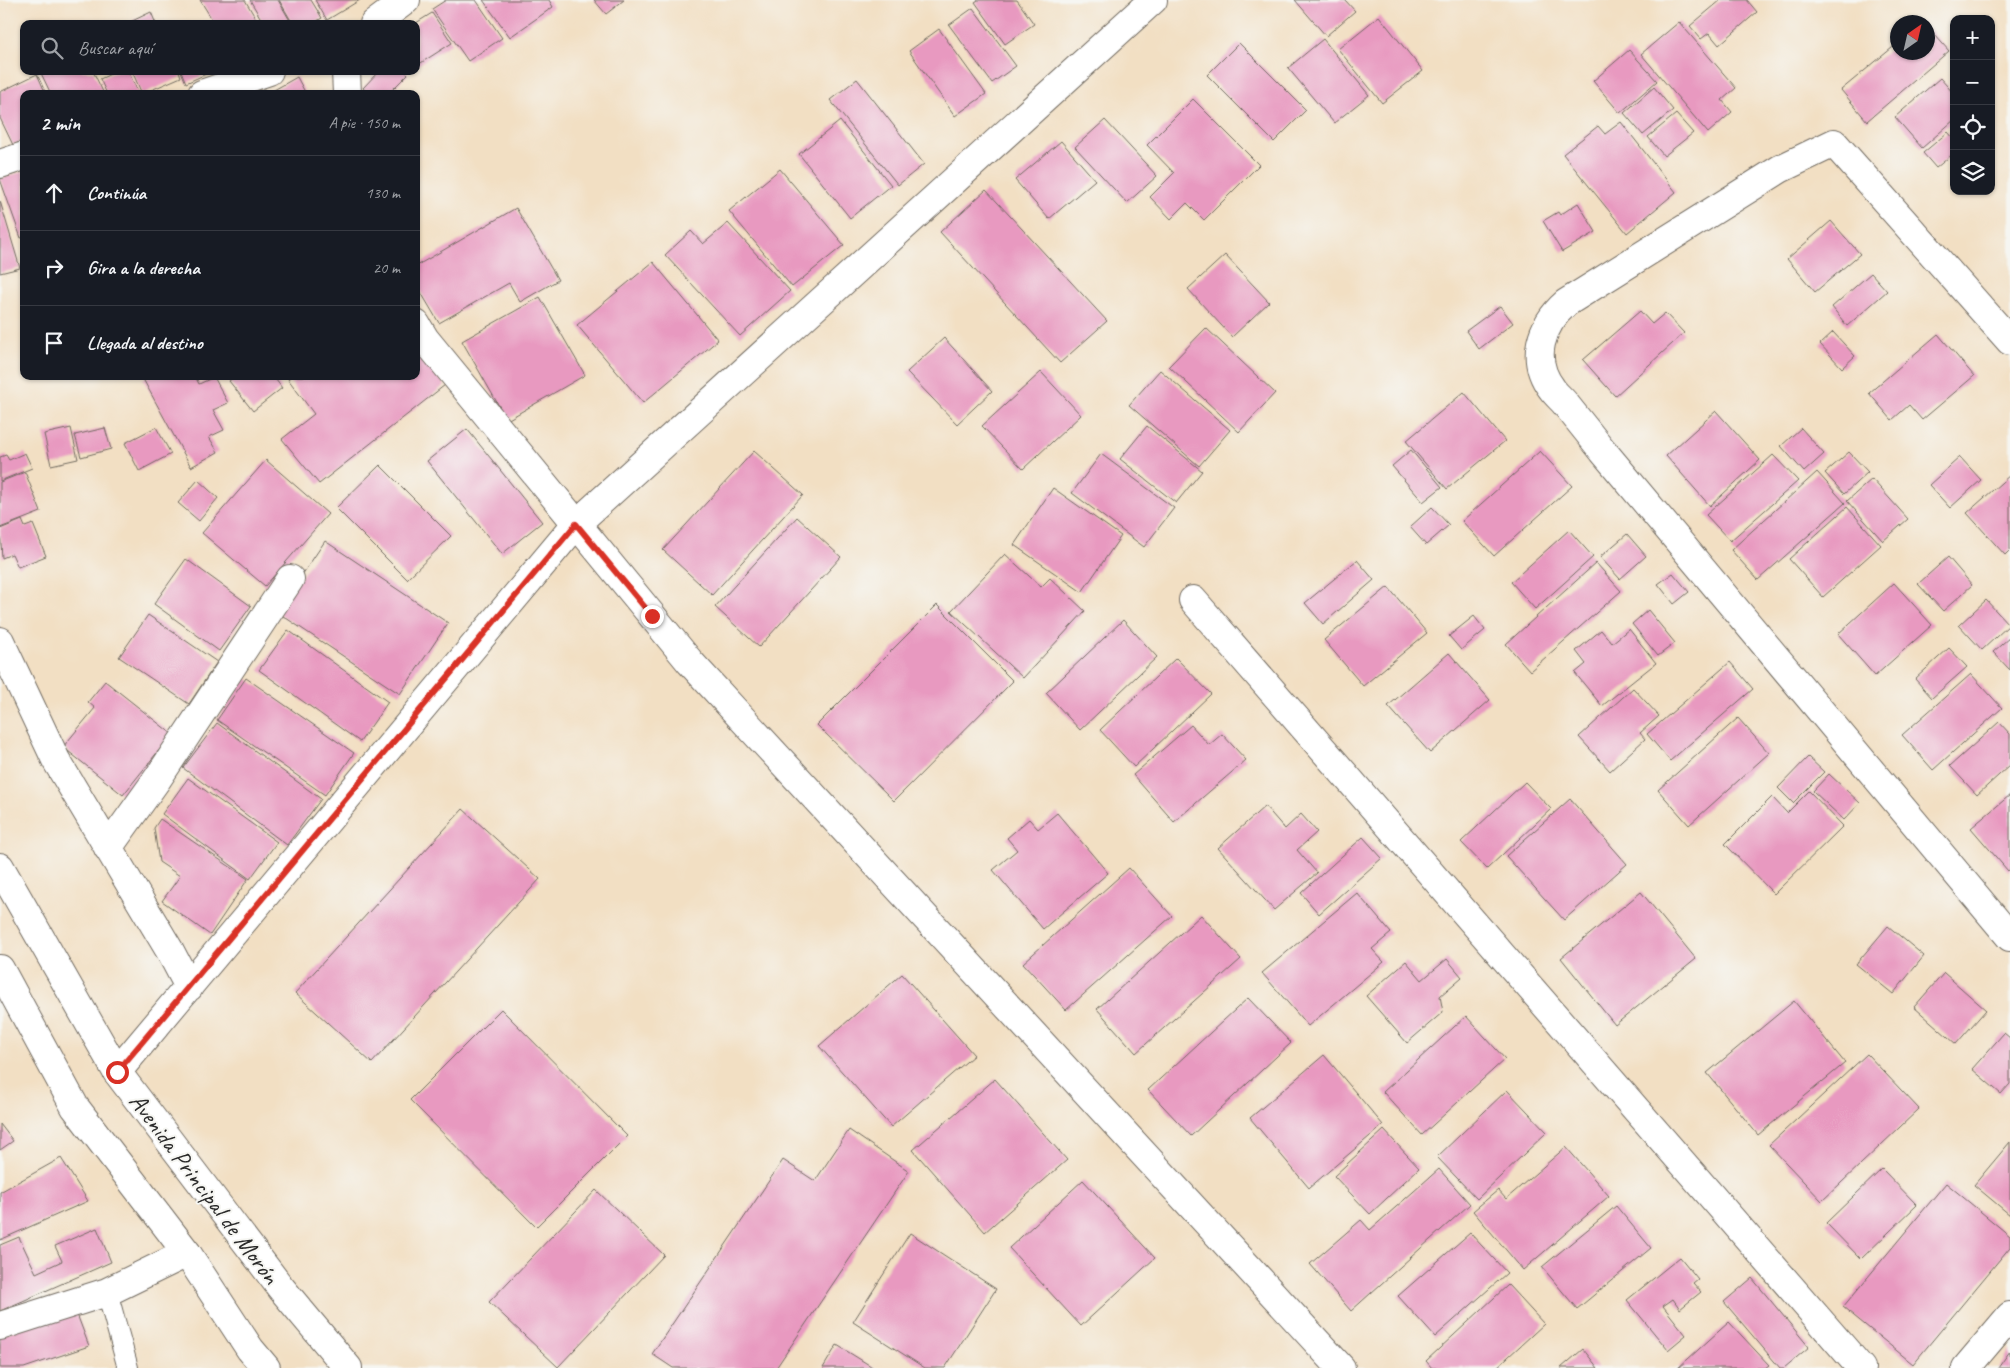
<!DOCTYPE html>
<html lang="es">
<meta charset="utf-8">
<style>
:root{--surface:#171b24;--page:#242831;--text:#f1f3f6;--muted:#9ea1a6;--line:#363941}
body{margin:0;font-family:Caveat,sans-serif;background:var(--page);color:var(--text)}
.controls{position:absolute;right:15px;top:15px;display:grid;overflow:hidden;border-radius:10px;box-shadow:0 1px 4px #0004}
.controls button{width:45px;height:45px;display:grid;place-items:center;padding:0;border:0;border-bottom:1px solid var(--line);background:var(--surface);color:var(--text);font:25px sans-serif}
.compass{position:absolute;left:1890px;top:15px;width:45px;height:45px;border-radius:50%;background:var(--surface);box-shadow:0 1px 4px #0004;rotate:34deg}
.stop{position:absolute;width:15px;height:15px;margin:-11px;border:4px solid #d93025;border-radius:50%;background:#fff}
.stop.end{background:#d93025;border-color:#fff;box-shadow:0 1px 5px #0008}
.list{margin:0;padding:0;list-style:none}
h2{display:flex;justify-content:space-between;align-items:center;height:65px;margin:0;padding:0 20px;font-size:21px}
h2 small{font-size:16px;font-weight:400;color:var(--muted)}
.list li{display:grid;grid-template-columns:32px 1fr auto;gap:15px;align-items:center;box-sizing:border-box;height:75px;padding:0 20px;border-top:1px solid var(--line)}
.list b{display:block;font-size:19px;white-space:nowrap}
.list em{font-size:16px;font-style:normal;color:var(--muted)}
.icon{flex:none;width:28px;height:28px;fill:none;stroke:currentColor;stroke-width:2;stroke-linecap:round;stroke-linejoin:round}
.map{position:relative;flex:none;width:2010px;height:1368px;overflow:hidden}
.search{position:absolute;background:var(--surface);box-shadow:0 1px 4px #0004;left:20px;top:20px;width:400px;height:55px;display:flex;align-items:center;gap:12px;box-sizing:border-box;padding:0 18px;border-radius:10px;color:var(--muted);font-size:19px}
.panel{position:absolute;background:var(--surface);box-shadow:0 1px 4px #0004;left:20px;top:90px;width:400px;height:290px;border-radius:10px}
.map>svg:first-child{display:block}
</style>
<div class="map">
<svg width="2010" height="1368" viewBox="0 0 2010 1368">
<rect width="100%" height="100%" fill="#f6f6f2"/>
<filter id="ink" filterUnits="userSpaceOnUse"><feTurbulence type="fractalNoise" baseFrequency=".02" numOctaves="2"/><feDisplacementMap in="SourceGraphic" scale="10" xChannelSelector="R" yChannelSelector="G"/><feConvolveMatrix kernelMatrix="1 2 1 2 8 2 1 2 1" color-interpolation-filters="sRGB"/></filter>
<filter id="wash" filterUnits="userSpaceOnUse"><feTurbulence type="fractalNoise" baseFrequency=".0096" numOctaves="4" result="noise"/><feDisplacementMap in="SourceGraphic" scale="20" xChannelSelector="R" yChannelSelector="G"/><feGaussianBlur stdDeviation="1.12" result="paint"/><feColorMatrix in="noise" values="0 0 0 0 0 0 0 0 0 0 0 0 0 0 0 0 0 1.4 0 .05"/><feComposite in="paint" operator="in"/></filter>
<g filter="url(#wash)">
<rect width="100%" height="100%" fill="#f2dfc3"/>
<g id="blocks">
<path fill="#e899c0" d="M 200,0 L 245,0 L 259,24 L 215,24 Z
M 250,0 L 278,0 L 292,24 L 264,24 Z
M 279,0 L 311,0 L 322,18 L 312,24 L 293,24 Z
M 315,0 L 360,0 L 327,20 Z
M 446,0 L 476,0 L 502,38 L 468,61 L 432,9 Z
M 483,0 L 549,0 L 553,7 L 510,37 Z
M 594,0 L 624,0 L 606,14 Z
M 978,0 L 1017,0 L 1034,24 L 1005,44 L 975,2 Z
M 1295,0 L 1345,0 L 1355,11 L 1326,36 Z
M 1721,0 L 1747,0 L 1757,12 L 1719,45 L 1709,33 L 1701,39 L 1690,26 Z
M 973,8 L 1016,66 L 992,83 L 949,25 Z
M 151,12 L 156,24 L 126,24 Z
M 432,13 L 452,43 L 416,66 L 416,23 Z
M 1379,16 L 1423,71 L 1382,103 L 1338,49 Z
M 1679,22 L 1736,88 L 1722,100 L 1732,112 L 1708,133 L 1641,54 Z
M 1928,27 L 1949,51 L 1867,121 L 1841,90 L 1898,43 L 1898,52 L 1928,52 Z
M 939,29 L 986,94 L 955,116 L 909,51 Z
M 1323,39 L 1369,95 L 1334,123 L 1288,68 Z
M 1239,43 L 1306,110 L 1274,142 L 1207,75 Z
M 1629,50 L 1657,81 L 1620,113 L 1593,81 Z
M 40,71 L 93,71 L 104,94 L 51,94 Z
M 117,71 L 128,71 L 139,94 L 107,94 L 100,79 Z
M 132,71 L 179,71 L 181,77 L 142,94 Z
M 181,71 L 213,71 L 186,83 Z
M 379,71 L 405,71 L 408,74 L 388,94 L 369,94 L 363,88 Z
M 37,74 L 46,94 L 24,94 L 24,140 L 13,145 L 0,118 L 0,92 Z
M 297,77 L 306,94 L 267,94 Z
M 1940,78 L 1954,94 L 1954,120 L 1922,148 L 1895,117 Z
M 857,79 L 924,164 L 898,185 L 830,100 Z
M 1654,87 L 1673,110 L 1643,135 L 1624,113 Z
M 1193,99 L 1259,165 L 1204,220 L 1187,203 L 1171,219 L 1150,197 L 1174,173 L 1147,145 Z
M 1676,114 L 1693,133 L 1664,156 L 1648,137 Z
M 1105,120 L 1157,176 L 1127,203 L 1075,147 Z
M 840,121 L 891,185 L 850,218 L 799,154 Z
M 1621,122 L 1676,192 L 1627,233 L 1563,154 L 1598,126 L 1605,134 Z
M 1948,132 L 1954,139 L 1954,153 L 1936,168 L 1923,153 Z
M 1061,141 L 1095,180 L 1049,219 L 1015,180 Z
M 780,169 L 844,245 L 792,287 L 729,211 Z
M 24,171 L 24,237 L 21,238 L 0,179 Z
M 986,190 L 1107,321 L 1060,363 L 940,232 Z
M 0,201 L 20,268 L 0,273 Z
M 1578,203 L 1596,232 L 1562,252 L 1543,221 L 1558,212 L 1560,215 Z
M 516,208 L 558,280 L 520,302 L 509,283 L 439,323 L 416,284 L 416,266 Z
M 1831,221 L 1860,254 L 1815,292 L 1787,259 Z
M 728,223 L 790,291 L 740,336 L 665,255 L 691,231 L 703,244 Z
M 1225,255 L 1269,302 L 1232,337 L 1188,289 Z
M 653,262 L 718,340 L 643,403 L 577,325 Z
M 1871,273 L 1887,291 L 1847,326 L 1832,307 Z
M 540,297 L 585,375 L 507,420 L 462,341 Z
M 1500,306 L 1513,323 L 1479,349 L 1466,331 Z
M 1640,311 L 1652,324 L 1665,313 L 1684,333 L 1615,396 L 1583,360 Z
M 1206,328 L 1275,393 L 1239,432 L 1169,366 Z
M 1833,332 L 1855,356 L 1842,368 L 1820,344 Z
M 1938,334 L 1974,376 L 1922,420 L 1909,405 L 1892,420 L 1869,393 Z
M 944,338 L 992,391 L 957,424 L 907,372 Z
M 416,348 L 445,385 L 319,484 L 282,439 L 314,414 L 288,379 L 291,376 L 416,376 Z
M 1160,370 L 1230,430 L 1199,466 L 1129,405 Z
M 1041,372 L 1081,415 L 1023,469 L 982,426 Z
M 148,376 L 195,376 L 199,384 L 214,377 L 228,403 L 213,410 L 224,430 L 209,437 L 218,452 L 191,467 L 143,379 Z
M 235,376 L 273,376 L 282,388 L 253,411 L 229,381 Z
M 1464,392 L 1505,441 L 1447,489 L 1406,441 Z
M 1716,411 L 1760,460 L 1710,506 L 1666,456 Z
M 1147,426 L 1202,471 L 1176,503 L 1120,459 Z
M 156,427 L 171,454 L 139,471 L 125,443 Z
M 71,428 L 78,459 L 51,465 L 44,434 Z
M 105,428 L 111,449 L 81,457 L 75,435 Z
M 1801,428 L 1824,454 L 1804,472 L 1781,446 Z
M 467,429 L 542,522 L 502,554 L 427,461 Z
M 1411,450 L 1442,487 L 1423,502 L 1392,466 Z
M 754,451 L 803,495 L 712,595 L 663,550 Z
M 1540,451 L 1572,486 L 1494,556 L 1462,521 Z
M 1849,452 L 1868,472 L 1844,494 L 1825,473 Z
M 25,453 L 32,468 L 0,481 L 0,457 L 6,455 L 9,460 Z
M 1101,454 L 1174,508 L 1144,547 L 1072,493 Z
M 1773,455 L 1798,481 L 1730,541 L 1706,515 Z
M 1960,457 L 1981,480 L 1950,508 L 1929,485 Z
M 266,460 L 328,514 L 265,586 L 202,533 Z
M 380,465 L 451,536 L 407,579 L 336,508 Z
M 25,472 L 41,512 L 0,528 L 0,482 Z
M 1817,472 L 1845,503 L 1758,580 L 1731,550 Z
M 2010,475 L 2010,550 L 2005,555 L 1967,513 Z
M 1872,479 L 1908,519 L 1883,541 L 1847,501 Z
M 198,480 L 218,498 L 199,521 L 178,503 Z
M 1053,488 L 1121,536 L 1082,592 L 1014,545 Z
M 1432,507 L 1449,525 L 1426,545 L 1410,527 Z
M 1847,507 L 1881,545 L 1823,597 L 1789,559 Z
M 797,517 L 841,557 L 759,647 L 715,607 Z
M 22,520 L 25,527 L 33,524 L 46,556 L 18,567 L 12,554 L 2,558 L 0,529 Z
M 1569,530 L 1593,557 L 1535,609 L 1511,582 Z
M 1627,534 L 1646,556 L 1620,579 L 1600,557 Z
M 325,541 L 448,623 L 400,694 L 277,612 Z
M 1005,554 L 1041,587 L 1050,578 L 1085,611 L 1023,678 L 951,611 Z
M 1948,557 L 1972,585 L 1943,611 L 1918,584 Z
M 186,559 L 251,606 L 219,651 L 154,604 Z
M 1357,560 L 1374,580 L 1323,624 L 1305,603 Z
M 1596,563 L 1621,591 L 1530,671 L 1506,644 Z
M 1673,573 L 1689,592 L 1674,604 L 1658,584 Z
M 1894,583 L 1932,625 L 1875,676 L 1838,634 Z
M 1388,587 L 1427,633 L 1363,686 L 1324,640 Z
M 1986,600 L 2009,625 L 1982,650 L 1959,625 Z
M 937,605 L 1013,681 L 894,801 L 817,725 Z
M 1648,610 L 1675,643 L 1658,656 L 1632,624 Z
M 148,615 L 217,662 L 189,704 L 119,657 Z
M 1474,616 L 1485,630 L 1461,650 L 1449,636 Z
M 1123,620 L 1157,657 L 1080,730 L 1046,693 Z
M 1629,629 L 1656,663 L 1602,706 L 1575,673 L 1586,664 L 1576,651 L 1601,630 L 1612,643 Z
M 288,630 L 388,702 L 360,742 L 259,670 Z
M 2010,637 L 2010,670 L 1993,652 Z
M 1949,648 L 1967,667 L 1932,698 L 1915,679 Z
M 1449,653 L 1490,700 L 1430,753 L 1388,706 Z
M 1176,658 L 1211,694 L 1134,767 L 1100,730 Z
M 1730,662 L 1753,689 L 1670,761 L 1647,734 Z
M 1971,674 L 2002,708 L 1933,770 L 1902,735 Z
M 246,678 L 354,753 L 325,795 L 217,720 Z
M 105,681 L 172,734 L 123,795 L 63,747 L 95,708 L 88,702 Z
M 1633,688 L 1659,716 L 1640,733 L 1645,739 L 1610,771 L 1579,737 Z
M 1738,718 L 1769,753 L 1689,825 L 1658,790 Z
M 1999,722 L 2010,734 L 2010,765 L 1977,795 L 1950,766 Z
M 217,723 L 321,799 L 287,845 L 183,768 Z
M 1191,725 L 1209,745 L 1222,734 L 1246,760 L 1174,822 L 1133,775 Z
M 1808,757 L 1824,772 L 1793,803 L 1778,788 Z
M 1829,774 L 1860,803 L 1844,820 L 1813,791 Z
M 188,778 L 277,842 L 250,879 L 162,814 Z
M 1525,782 L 1551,809 L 1487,869 L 1461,842 Z
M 1809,791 L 1843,826 L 1774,894 L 1725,844 L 1772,797 L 1787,813 Z
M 2010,795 L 2010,869 L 2008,871 L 1971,828 Z
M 1570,799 L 1627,864 L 1564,920 L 1506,856 Z
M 1265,806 L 1285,829 L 1301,814 L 1317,832 L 1297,850 L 1317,873 L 1274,910 L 1218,848 Z
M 463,809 L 540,879 L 372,1063 L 295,993 Z
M 1057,813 L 1108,873 L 1043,929 L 993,870 L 1017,850 L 1007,838 L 1029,819 L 1038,829 Z
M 160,819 L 248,879 L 210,935 L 162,901 L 180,876 L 159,862 L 154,828 Z
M 1363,837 L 1382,858 L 1319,914 L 1301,893 Z
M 1129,868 L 1172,916 L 1066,1010 L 1023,963 Z
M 1641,892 L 1696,959 L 1615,1025 L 1561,958 Z
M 1357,893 L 1391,933 L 1372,949 L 1384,962 L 1308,1026 L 1262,973 Z
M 1201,915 L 1241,959 L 1136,1053 L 1097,1009 Z
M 1888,926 L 1924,956 L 1893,994 L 1856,964 Z
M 1447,959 L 1462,977 L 1440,996 L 1443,1012 L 1407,1043 L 1366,996 L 1406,961 L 1422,980 Z
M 1944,973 L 1986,1010 L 1956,1044 L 1914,1007 Z
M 902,974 L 974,1055 L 891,1127 L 819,1046 Z
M 1248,998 L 1291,1043 L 1191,1136 L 1148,1090 Z
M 1794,1001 L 1845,1063 L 1758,1135 L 1707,1073 Z
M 501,1009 L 627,1136 L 536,1227 L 410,1100 Z
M 1466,1016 L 1505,1059 L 1422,1135 L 1383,1092 Z
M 2004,1033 L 2010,1038 L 2010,1084 L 2001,1094 L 1972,1069 Z
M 1867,1054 L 1919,1109 L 1822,1201 L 1769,1145 Z
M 1324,1055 L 1383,1125 L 1309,1188 L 1250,1118 Z
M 995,1079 L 1067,1160 L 985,1232 L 913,1150 Z
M 1507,1090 L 1547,1132 L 1477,1199 L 1437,1157 Z
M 0,1124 L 13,1141 L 0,1150 Z
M 849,1130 L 909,1171 L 776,1368 L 673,1368 L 652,1354 L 783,1160 L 815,1181 Z
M 1384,1130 L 1419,1168 L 1370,1214 L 1334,1176 Z
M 2010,1142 L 2010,1215 L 1974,1185 Z
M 1566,1147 L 1609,1196 L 1523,1270 L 1473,1211 L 1498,1190 L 1506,1199 Z
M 61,1158 L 88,1201 L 0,1240 L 0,1192 Z
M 1439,1169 L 1470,1204 L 1351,1311 L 1310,1264 L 1361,1220 L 1370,1230 Z
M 1882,1169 L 1917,1205 L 1861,1259 L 1826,1223 Z
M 1083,1180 L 1155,1258 L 1081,1326 L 1009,1248 Z
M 1946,1183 L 2010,1236 L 2010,1247 L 1913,1364 L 1843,1307 Z
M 596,1190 L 664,1255 L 558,1367 L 489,1302 Z
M 1616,1206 L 1651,1248 L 1577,1309 L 1542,1267 Z
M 97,1228 L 111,1262 L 0,1311 L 0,1245 L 19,1237 L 36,1273 L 62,1261 L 55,1246 Z
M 910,1233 L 996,1289 L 945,1368 L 925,1368 L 853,1322 Z
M 1470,1233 L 1507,1273 L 1435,1337 L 1398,1296 Z
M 1680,1257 L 1698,1279 L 1693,1283 L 1701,1292 L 1680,1309 L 1673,1299 L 1663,1306 L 1686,1335 L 1668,1350 L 1627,1300 Z
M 1752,1278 L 1809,1347 L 1784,1368 L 1780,1368 L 1724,1302 Z
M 1508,1285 L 1544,1324 L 1496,1368 L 1432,1368 L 1426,1361 Z
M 75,1309 L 89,1346 L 24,1368 L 0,1368 L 0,1335 Z
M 1729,1322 L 1769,1365 L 1765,1368 L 1678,1368 Z
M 837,1345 L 874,1368 L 823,1368 Z
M 1583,1349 L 1598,1368 L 1561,1368 Z
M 2010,1351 L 2010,1368 L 1998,1368 Z"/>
</g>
</g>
<g filter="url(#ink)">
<use href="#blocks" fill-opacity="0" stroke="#716a60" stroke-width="1"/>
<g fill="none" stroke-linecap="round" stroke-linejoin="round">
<defs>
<path id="service" d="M 107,1292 L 128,1368"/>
<path id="minor" d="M 374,24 L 406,0
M 346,71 L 347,94
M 202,94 L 269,71
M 0,164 L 24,156
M 416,324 L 425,339 L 690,662 L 1341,1368
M 2010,341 L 1834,143 L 1780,169 L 1566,303 C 1541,325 1529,359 1552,389 C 1556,395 1563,400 1567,406 C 1579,421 1591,436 1603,451 L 2010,937
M 1193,600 L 1861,1368
M 0,641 L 56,760 L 170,951 L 189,987
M 108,848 L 158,778 L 290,579
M 117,1072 L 576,524 L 1153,0
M 0,1326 L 107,1292 L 187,1253
M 1966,1368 L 2010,1316"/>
<path id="primary" d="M 0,867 L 117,1072 L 281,1288 L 348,1368
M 0,969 L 75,1107 L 187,1253 L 250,1349 L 266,1368"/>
</defs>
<use href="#service" stroke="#716a60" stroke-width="22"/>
<use href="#minor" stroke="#716a60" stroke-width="30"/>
<use href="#primary" stroke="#716a60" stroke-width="30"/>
<use href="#service" stroke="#fff" stroke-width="20"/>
<use href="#minor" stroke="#fff" stroke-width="28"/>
<use href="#primary" stroke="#fff" stroke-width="28"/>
</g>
</g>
<g fill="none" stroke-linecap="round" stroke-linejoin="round" filter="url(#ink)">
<path stroke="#d93025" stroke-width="6" d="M 117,1072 L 576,524 L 652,616"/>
</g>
<g text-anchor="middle" stroke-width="4" stroke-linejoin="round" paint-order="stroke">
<g font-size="25" fill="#2b2b2b" stroke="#f6f6f2">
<text transform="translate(205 1188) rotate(53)" y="9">Avenida Principal de Morón</text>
</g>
</g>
</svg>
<div class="controls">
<button>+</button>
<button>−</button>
<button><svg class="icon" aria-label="locate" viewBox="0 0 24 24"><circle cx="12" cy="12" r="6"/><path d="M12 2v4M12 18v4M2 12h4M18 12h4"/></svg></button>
<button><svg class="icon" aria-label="layers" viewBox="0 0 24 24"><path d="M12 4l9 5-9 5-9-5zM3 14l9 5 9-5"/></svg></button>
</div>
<svg class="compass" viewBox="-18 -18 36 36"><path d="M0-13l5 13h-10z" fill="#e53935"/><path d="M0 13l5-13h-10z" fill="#9ea1a6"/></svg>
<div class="stop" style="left:117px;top:1072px"></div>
<div class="stop end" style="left:652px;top:616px"></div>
<div class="search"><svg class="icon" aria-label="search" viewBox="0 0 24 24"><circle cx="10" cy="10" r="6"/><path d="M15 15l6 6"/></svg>Buscar aquí</div>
<section class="panel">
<h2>2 min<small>A pie · 150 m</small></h2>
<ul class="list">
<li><svg class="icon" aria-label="ahead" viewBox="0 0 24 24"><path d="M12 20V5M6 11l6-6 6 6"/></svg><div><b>Continúa</b></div><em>130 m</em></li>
<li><svg class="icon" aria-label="right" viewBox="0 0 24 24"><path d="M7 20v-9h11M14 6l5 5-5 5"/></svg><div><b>Gira a la derecha</b></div><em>20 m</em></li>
<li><svg class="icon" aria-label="arrive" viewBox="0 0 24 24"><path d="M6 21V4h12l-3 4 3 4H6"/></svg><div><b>Llegada al destino</b></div></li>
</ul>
</section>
</div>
